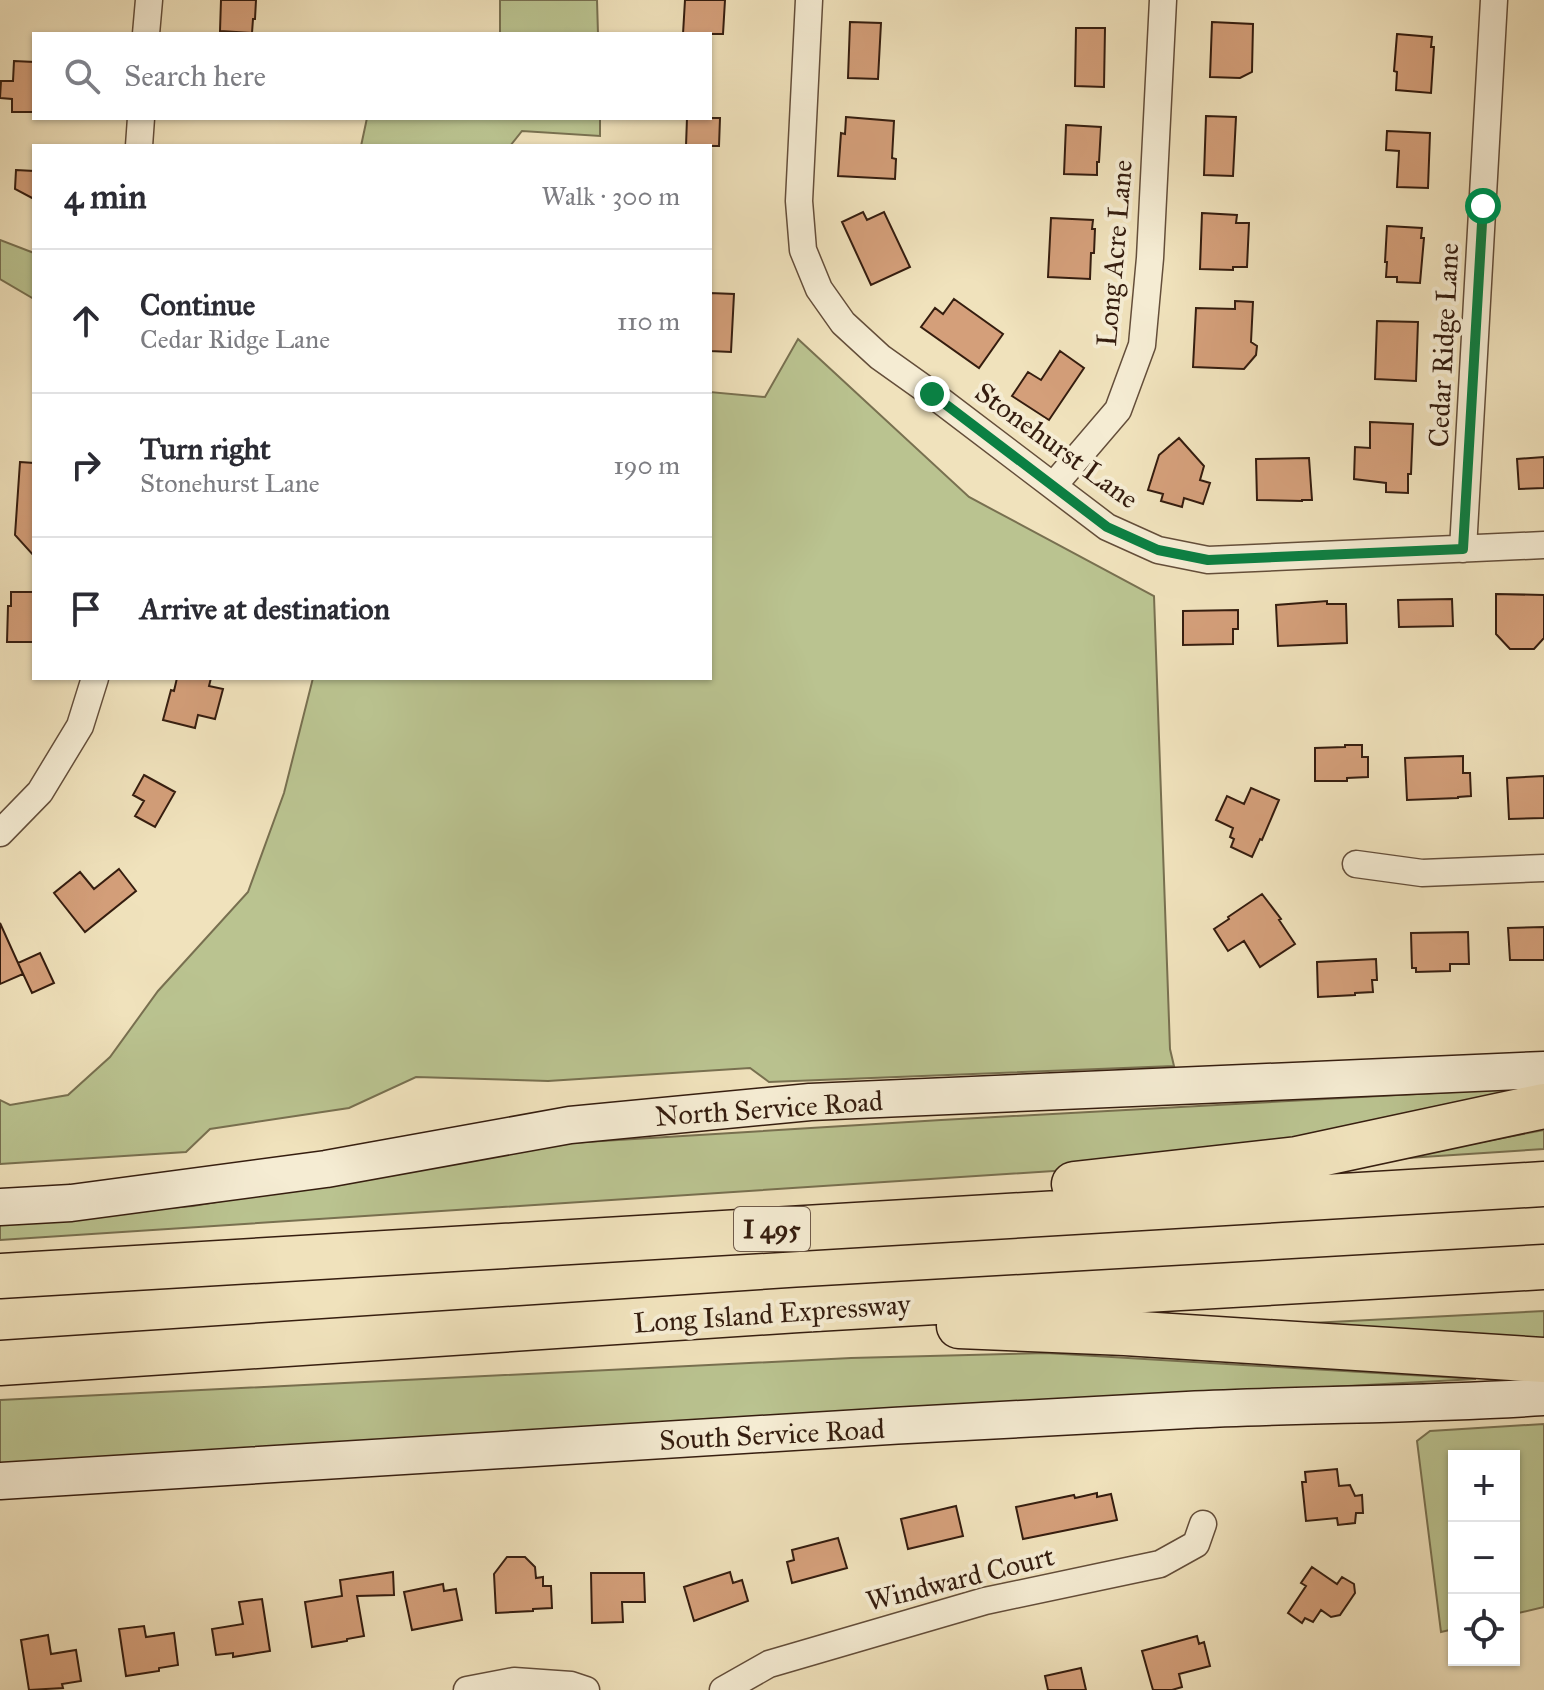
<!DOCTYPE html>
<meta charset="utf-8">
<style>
:root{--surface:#fff;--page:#f7f7f7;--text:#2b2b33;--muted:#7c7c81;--line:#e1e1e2}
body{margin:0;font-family:"IM FELL Great Primer",serif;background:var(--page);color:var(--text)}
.controls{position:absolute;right:24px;bottom:24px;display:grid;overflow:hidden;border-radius:0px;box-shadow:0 2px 6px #0004}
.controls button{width:72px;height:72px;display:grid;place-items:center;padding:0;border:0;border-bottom:2px solid var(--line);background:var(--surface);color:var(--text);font:40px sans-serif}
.stop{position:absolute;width:24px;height:24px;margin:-18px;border:6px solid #0b8043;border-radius:50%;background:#fff}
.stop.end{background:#0b8043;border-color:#fff;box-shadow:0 2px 8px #0008}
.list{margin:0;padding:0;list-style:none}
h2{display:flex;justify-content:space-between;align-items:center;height:104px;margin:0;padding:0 32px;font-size:34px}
h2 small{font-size:26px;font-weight:400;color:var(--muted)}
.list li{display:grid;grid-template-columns:52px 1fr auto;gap:24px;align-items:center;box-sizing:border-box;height:144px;padding:0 32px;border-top:2px solid var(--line)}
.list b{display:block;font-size:30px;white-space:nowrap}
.list p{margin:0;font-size:26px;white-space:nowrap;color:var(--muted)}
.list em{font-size:26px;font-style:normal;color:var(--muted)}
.icon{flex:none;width:44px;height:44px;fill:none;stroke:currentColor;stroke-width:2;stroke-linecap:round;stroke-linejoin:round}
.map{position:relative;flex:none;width:1544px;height:1690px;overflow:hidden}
.search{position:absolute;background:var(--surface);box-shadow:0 2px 6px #0004;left:32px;top:32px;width:680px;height:88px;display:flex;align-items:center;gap:20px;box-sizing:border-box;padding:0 28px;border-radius:0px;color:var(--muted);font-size:30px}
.panel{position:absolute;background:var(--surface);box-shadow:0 2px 6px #0004;left:32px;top:144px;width:680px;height:536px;border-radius:0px}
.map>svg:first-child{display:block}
</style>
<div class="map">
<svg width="1544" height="1690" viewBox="0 0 1544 1690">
<rect width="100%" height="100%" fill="#f0e2bc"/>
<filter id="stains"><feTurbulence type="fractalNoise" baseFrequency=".0025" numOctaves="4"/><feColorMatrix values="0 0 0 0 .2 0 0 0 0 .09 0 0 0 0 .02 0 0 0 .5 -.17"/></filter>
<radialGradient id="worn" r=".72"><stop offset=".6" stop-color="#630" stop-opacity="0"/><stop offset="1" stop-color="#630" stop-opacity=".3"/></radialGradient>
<path fill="#bac390" stroke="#787050" stroke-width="2" d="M 500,0 L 597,0 L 598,34 L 500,34 Z
M 367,118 L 600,118 L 600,136 L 522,131 L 510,146 L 361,146 Z
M 0,240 L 34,253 L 34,299 L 0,279 Z
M 798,339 L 969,497 L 1154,596 L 1170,1049 L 1174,1066 L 769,1082 L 750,1068 L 548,1081 L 416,1077 L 349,1108 L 210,1129 L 186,1152 L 0,1164 L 0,1100 L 10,1105 L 68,1095 L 110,1057 L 158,991 L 248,892 L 284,793 L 313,678 L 710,678 L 710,392 L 765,397 Z
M 1544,1087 L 1544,1095 L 1129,1166 L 0,1240 L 0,1222 L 193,1206 L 553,1144 L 941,1120 Z
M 1544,1130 L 1544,1149 L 1392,1159 Z
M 1544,1311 L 1544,1348 L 1291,1324 Z
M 1046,1353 L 1476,1379 L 529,1431 L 0,1466 L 0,1400 L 851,1358 Z
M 1544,1424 L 1544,1607 L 1514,1614 L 1514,1456 L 1454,1456 L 1454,1629 L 1441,1632 L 1417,1441 L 1430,1431 Z"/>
<path fill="#d49f7a" stroke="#351d0f" stroke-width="2" d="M 221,0 L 256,0 L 255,19 L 253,19 L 252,33 L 220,31 Z
M 685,0 L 725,0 L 723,34 L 683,34 Z
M 850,22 L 881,23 L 878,79 L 848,78 Z
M 1212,22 L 1253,24 L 1252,72 L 1240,78 L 1210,77 Z
M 1076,28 L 1105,28 L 1104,87 L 1075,86 Z
M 1397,34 L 1432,37 L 1431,47 L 1434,47 L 1431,93 L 1396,90 L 1397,72 L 1394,71 Z
M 14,61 L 34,62 L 34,112 L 12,112 L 12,99 L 0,98 L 1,81 L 13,81 Z
M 1206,116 L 1236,117 L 1233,176 L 1204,175 Z
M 846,117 L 894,121 L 892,158 L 896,159 L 895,179 L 838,176 L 841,133 L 845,134 Z
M 687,118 L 720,118 L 719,146 L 686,146 Z
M 1066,125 L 1101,127 L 1099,162 L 1097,162 L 1097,175 L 1064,174 Z
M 1387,131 L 1430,133 L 1428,188 L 1397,187 L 1399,151 L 1386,150 Z
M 16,170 L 34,171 L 34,199 L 15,189 Z
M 863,212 L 867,220 L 884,212 L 910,267 L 871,285 L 842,222 Z
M 1202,213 L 1237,215 L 1236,223 L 1249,223 L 1247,267 L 1233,267 L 1233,270 L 1200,269 Z
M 1051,218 L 1093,220 L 1092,229 L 1095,229 L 1094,253 L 1091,253 L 1090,279 L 1048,277 Z
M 1387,226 L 1422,228 L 1421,238 L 1424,238 L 1420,283 L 1397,282 L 1397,277 L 1386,277 L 1387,262 L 1385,262 Z
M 710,293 L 734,294 L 731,352 L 710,351 Z
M 954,299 L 1003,334 L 979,368 L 921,327 L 935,308 L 943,314 Z
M 1235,301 L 1253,302 L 1251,342 L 1257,346 L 1256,355 L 1244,369 L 1193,367 L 1196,308 L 1235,309 Z
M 1377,321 L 1418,322 L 1416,381 L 1375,379 Z
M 1060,351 L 1084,368 L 1049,420 L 1012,396 L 1028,372 L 1041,380 Z
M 1370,422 L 1413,424 L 1411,474 L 1408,474 L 1408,493 L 1386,492 L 1386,483 L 1354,479 L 1355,447 L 1370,448 Z
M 1179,438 L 1204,466 L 1200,480 L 1210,483 L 1203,504 L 1184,498 L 1182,507 L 1161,501 L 1163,494 L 1148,490 L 1159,455 Z
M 1544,457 L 1544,488 L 1519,489 L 1517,459 Z
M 1309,458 L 1312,500 L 1302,500 L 1302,501 L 1257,500 L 1256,459 Z
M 20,462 L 34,463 L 34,556 L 15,535 Z
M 11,592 L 34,592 L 34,642 L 7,642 L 8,606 L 11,606 Z
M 1496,594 L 1544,595 L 1544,638 L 1534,649 L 1510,649 L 1496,634 Z
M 1452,599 L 1453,626 L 1399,627 L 1398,600 Z
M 1327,601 L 1327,604 L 1346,604 L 1347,643 L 1278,646 L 1276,605 Z
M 1238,610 L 1238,629 L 1233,629 L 1233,644 L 1183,645 L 1183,611 Z
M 177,678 L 211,678 L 209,686 L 223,689 L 215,719 L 198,715 L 195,728 L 163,720 L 171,690 L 174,691 Z
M 1345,745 L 1362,745 L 1362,757 L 1368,757 L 1368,777 L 1347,778 L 1347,781 L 1315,781 L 1315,748 L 1345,747 Z
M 1463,756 L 1463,773 L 1470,773 L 1471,796 L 1458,797 L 1458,798 L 1407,800 L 1405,758 Z
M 144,775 L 175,792 L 155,827 L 135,816 L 144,801 L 133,795 Z
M 1544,776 L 1544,818 L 1509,819 L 1507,778 Z
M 1251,788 L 1279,800 L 1262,840 L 1260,839 L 1252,857 L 1231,847 L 1234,839 L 1230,837 L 1233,828 L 1216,820 L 1227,796 L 1244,804 Z
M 119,869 L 136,891 L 85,932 L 54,893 L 80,872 L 94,889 Z
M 1262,894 L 1281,919 L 1279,920 L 1295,944 L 1260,967 L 1244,941 L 1228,951 L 1214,929 L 1229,919 L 1228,917 Z
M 0,923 L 23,974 L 0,984 Z
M 1544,927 L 1544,960 L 1510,960 L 1508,928 Z
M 1468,932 L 1469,964 L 1450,964 L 1450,971 L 1416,972 L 1416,968 L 1412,968 L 1411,933 Z
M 40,953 L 54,983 L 32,993 L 18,963 Z
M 1376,959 L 1377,980 L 1372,980 L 1373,992 L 1355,993 L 1355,995 L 1318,997 L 1317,962 Z
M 1337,1469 L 1339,1486 L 1350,1485 L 1355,1496 L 1362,1495 L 1363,1513 L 1356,1513 L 1355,1523 L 1338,1525 L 1337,1518 L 1306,1521 L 1302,1482 L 1306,1482 L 1305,1472 Z
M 1097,1493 L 1097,1497 L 1111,1494 L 1117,1520 L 1023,1539 L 1016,1507 L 1074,1495 L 1075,1498 Z
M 956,1506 L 963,1536 L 908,1549 L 901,1519 Z
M 838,1538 L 847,1568 L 792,1583 L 787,1562 L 794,1560 L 792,1550 Z
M 507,1557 L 525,1557 L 535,1567 L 536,1578 L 543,1577 L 543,1586 L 551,1586 L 552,1608 L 533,1609 L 533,1611 L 496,1613 L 494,1574 Z
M 1312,1567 L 1337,1584 L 1342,1577 L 1354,1584 L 1355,1593 L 1340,1615 L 1331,1617 L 1321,1610 L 1313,1622 L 1305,1618 L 1302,1623 L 1288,1613 L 1306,1586 L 1301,1583 Z
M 393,1572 L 394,1595 L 357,1596 L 364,1636 L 347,1639 L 347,1641 L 312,1647 L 305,1602 L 342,1596 L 340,1580 Z
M 730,1572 L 733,1583 L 742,1580 L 748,1601 L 694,1621 L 684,1587 Z
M 591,1573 L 644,1573 L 645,1602 L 622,1602 L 623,1622 L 592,1623 Z
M 443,1584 L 444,1591 L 456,1589 L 462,1620 L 412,1630 L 404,1592 Z
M 262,1599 L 270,1651 L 233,1657 L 233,1653 L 216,1655 L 212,1629 L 243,1624 L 239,1602 Z
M 144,1626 L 146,1637 L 174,1633 L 178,1665 L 159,1668 L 159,1671 L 126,1676 L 119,1629 Z
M 48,1635 L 51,1654 L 76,1650 L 81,1681 L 62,1684 L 63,1688 L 29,1690 L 21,1640 Z
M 1197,1636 L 1199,1644 L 1204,1642 L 1210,1666 L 1179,1674 L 1182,1687 L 1172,1690 L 1153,1690 L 1142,1651 Z
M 1081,1668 L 1086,1690 L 1048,1690 L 1045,1676 Z"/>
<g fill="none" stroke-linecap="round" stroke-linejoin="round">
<defs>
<path id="street" d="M 809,0 L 799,201 L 803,250 L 819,289 L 843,323 L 880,357 L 932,394 L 1107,527 L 1158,550 L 1208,560 L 1544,545
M 146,34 L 149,0
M 139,146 L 141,118
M 1054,485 L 1118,410 L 1142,345 L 1150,258 L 1163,0
M 1463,549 L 1494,0
M 0,833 L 40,792 L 80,726 L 95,678
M 1356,864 L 1422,873 L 1544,868
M 467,1690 L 514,1681 L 571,1685 L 586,1690
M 723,1690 L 769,1664 L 985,1601 L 1160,1564 L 1196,1544 L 1203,1524"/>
<path id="secondary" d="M 0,1207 L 71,1203 L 326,1169 L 570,1125 L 810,1102 L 1544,1070
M 0,1481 C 395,1456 791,1430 1187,1410 C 1306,1404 1425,1405 1544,1397"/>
<path id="highway" d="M 1074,1184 L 1297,1159 L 1544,1106
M 0,1276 L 1544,1184
M 959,1326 L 1125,1333 L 1544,1360
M 0,1363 L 798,1310 L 1544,1267"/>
</defs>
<use href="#street" stroke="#644e3a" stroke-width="29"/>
<use href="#secondary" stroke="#351d0f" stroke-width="39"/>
<use href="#highway" stroke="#351d0f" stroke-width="47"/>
<use href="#street" stroke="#f5ecd3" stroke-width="26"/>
<use href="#secondary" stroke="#f5ecd3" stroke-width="36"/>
<use href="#highway" stroke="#f0e2bc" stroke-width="44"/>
</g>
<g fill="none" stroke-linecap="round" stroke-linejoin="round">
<path stroke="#0b8043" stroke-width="10" d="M 932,394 L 1107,527 L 1158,550 L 1208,560 L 1463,549 L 1483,206"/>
</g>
<g text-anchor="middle" stroke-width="8" stroke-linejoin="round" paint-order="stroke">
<rect fill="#f5ecd3" stroke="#6f5b4a" stroke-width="2" x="734" y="1207" width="76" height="44" rx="6"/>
<g font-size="26" font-weight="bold" fill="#351d0f">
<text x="772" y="1238">I 495</text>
</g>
<g font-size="28" fill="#351d0f" stroke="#f5ecd3">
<text transform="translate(1114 253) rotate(-85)" y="10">Long Acre Lane</text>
<text transform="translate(1443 345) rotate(-87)" y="10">Cedar Ridge Lane</text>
<text transform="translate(1057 445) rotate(36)" y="10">Stonehurst Lane</text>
<text transform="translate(769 1108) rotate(-4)" y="10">North Service Road</text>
<text transform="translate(772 1313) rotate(-4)" y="10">Long Island Expressway</text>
<text transform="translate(772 1434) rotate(-3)" y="10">South Service Road</text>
<text transform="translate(960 1578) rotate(-14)" y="10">Windward Court</text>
</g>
</g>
<rect width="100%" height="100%" filter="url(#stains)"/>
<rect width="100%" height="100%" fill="url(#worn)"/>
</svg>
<div class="controls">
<button>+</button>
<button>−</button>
<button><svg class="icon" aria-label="locate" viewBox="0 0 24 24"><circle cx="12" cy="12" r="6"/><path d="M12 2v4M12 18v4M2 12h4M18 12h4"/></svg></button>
</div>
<div class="stop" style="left:1483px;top:206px"></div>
<div class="stop end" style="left:932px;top:394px"></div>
<div class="search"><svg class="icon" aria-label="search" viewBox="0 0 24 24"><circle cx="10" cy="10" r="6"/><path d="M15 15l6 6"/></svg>Search here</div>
<section class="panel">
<h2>4 min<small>Walk · 300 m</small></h2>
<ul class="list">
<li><svg class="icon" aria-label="ahead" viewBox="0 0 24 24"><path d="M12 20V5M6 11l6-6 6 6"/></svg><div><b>Continue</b><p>Cedar Ridge Lane</p></div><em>110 m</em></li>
<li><svg class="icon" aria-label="right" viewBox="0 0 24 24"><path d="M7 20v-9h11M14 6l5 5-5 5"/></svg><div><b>Turn right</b><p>Stonehurst Lane</p></div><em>190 m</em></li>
<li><svg class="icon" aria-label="arrive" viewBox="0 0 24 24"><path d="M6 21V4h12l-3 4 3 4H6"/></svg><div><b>Arrive at destination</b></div></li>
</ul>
</section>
</div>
